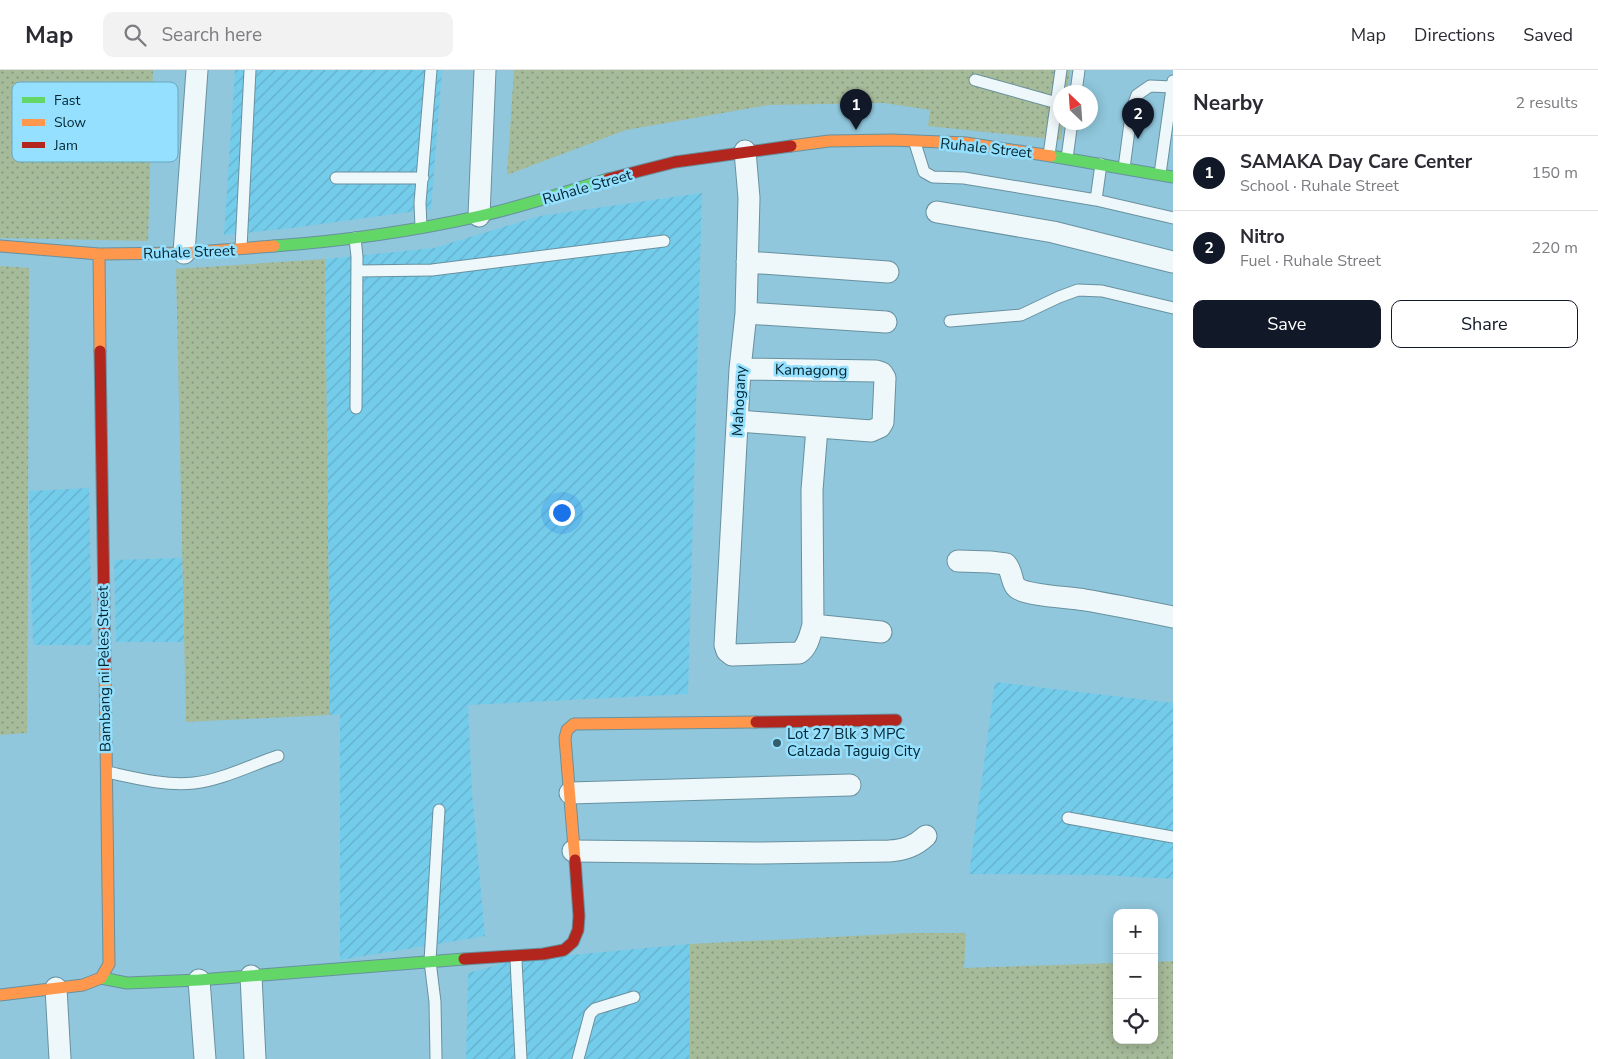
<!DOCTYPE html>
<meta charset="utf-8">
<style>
:root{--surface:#fff;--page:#f2f2f3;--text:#2b2b33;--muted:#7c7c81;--line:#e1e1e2;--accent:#111827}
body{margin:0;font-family:"Nunito Sans",sans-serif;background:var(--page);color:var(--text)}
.controls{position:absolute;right:15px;bottom:15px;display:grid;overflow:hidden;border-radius:10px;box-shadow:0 2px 12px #0003}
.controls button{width:45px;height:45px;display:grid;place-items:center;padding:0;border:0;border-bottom:1px solid var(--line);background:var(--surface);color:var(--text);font:25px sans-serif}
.compass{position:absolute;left:1053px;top:15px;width:45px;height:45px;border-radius:50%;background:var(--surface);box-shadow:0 2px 12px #0003;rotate:335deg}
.you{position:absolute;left:561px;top:442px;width:18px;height:18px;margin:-12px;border:4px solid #fff;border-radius:50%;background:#1a73e8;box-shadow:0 0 0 8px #1a73e833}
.badge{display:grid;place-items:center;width:32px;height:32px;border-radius:50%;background:var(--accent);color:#fff;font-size:16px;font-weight:700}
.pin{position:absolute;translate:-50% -41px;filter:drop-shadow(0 1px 2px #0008)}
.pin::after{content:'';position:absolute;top:26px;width:18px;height:15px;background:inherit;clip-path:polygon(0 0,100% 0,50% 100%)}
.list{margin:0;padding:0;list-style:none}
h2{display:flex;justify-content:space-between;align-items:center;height:65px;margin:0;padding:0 20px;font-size:21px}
h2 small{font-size:16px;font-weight:400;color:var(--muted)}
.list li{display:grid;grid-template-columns:32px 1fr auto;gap:15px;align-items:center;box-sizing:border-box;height:75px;padding:0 20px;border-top:1px solid var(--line)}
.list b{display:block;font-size:19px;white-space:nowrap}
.list p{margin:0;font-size:16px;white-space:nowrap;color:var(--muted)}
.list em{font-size:16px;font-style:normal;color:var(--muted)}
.actions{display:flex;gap:10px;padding:15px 20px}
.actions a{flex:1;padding:11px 0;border:1px solid var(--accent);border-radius:10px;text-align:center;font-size:18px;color:var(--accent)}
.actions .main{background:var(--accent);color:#fff}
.icon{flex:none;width:28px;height:28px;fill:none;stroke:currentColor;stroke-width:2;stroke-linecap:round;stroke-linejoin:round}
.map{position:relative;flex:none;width:1173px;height:989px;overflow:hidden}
header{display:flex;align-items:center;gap:30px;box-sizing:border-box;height:70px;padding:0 25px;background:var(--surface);border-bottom:1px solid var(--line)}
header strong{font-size:24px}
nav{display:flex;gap:28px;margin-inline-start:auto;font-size:18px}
.search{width:350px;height:45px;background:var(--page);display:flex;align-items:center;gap:12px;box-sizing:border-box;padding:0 18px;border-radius:10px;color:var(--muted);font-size:19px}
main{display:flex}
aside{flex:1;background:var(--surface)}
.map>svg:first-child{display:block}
</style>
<header>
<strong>Map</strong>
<div class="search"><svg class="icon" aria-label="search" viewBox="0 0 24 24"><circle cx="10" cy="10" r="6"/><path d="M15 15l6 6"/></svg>Search here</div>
<nav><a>Map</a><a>Directions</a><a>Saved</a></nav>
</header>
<main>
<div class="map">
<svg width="1173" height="989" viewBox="0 0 1173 989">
<defs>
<pattern id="industrial-furrows" width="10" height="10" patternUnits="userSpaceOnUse" patternTransform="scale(1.25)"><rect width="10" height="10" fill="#74cceb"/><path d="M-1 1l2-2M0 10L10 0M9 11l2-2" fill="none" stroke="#63afca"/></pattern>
<pattern id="green-dots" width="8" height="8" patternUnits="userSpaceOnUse" patternTransform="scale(1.25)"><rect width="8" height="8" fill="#a6bb9a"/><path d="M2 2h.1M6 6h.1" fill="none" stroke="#85987e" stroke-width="1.8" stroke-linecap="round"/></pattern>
</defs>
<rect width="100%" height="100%" fill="#90c7dc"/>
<path fill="url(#industrial-furrows)" d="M 235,0 L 442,0 L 431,139 L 292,158 L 224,165 Z
M 702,123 L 688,624 L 468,635 L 472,723 L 485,866 L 340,890 L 340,644 L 330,645 L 325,189 L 434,178 L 540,146 Z
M 89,418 L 92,575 L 33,575 L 29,421 Z
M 182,488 L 184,572 L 116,572 L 114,490 Z
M 995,612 L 1173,633 L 1173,809 L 1102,805 L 969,804 Z
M 690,874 L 689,989 L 466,989 L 468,903 L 516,890 Z"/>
<path fill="url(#green-dots)" d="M 0,0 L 153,0 L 148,171 L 0,168 Z
M 514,0 L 1070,0 L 1067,22 L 1060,22 L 1060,52 L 1063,53 L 1061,70 L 928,56 L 930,40 L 884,33 L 769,35 L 626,60 L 507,105 Z
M 325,189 L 330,645 L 186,652 L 176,199 Z
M 0,196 L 29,198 L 27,663 L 0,665 Z
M 914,863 L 966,863 L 964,898 L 1117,893 L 1117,970 L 1154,970 L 1154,892 L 1173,891 L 1173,989 L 689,989 L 690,874 Z"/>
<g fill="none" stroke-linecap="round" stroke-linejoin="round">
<defs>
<path id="lane" d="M 975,10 L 1057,33
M 1076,22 L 1079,0
M 915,73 L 924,102 L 933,107 L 964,108 L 1096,130
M 1049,85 L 1061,0
M 1067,88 L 1072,52
M 1101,94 L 1096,130 L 1173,148
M 1124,98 L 1132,38 L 1137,25 L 1150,16 L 1172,17
M 1160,104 L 1173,11
M 336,108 L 423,108
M 421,157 L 420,133 L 431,0
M 355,168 L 357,187 L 356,338
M 241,178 L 250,0
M 357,201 L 432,200 L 664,171
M 950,251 L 1021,245 L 1059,227 L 1078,220 L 1102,221 L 1173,238
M 107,702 C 135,708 165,716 194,713 C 222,710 251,695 278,686
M 1068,748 L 1173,767
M 518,886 L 516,890 L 521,989
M 436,989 L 435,932 L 430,891 L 439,740
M 578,989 L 590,944 L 595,939 L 634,927"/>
<path id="street" d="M 745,81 L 749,128 L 746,243 L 740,299 L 725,575 L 727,581 L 732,585 L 799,583 C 808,577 810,565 813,555 L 812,420 L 817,358
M 937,142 L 1053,162 L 1173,192
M 479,146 L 485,0
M 184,183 L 197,0
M 747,192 L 888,202
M 746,243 L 886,252
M 738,351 L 871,361 L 880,357 L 883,352 L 885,308 L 882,303 L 876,301 L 740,299
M 958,491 L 990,492 L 1006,494 C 1013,502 1011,513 1017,518 C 1028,526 1069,527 1085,530 C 1115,535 1144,541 1173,547
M 813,555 L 881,562
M 570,723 L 850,715
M 573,781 L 756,783 L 889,781 C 905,780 915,776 926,766
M 251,906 L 255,989
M 199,910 L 205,989
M 56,918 L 60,989"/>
<path id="fast" d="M 1051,86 L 1173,107
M 274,176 C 343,171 413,161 480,146 C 524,136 566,122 608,109
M 101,908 L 127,913 L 199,910 L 464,889"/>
<path id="slow" d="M 791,76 L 829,71 L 892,70 L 966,73 L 1051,86
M 0,176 L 99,184 L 184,183 L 274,176
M 99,184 L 100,281
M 575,790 L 565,668 L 567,660 L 574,654 L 756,652
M 0,925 L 83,915 L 101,908 L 109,894 L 105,596"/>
<path id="jam" d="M 608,109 L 675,92 L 791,76
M 100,281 L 105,596
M 756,652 L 896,650
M 464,889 L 543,884 L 564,880 L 573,872 L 578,860 L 579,846 L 575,790"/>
</defs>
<use href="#lane" stroke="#68919f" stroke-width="13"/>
<use href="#street" stroke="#68919f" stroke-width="23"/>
<use href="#fast" stroke="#68919f" stroke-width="13"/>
<use href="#slow" stroke="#68919f" stroke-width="13"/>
<use href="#jam" stroke="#68919f" stroke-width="13"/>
<use href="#lane" stroke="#eef7fa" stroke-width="11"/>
<use href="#street" stroke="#eef7fa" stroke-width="21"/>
<use href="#fast" stroke="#63d668" stroke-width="11"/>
<use href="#slow" stroke="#ff974d" stroke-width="11"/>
<use href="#jam" stroke="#b3261e" stroke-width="11"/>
</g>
<circle fill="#345d6c" stroke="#94e0fe" stroke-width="2" cx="777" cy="673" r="5"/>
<g text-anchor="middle" stroke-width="5" stroke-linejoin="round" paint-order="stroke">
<g font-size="15" fill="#02242f" stroke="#94e0fe">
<text transform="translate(986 78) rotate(6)" y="5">Ruhale Street</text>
<text transform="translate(587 117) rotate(-16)" y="5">Ruhale Street</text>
<text transform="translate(189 182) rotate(-2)" y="5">Ruhale Street</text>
<text transform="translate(811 300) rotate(1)" y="5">Kamagong</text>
<text transform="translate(739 331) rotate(-87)" y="5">Mahogany</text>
<text transform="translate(104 599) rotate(-91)" y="5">Bambang ni Peles Street</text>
</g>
<g font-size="15" fill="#02242f" stroke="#94e0fe" text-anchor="start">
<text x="787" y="669">Lot 27 Blk 3 MPC<tspan x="787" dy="17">Calzada Taguig City</tspan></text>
</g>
</g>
<rect x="12" y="12" width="166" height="80" rx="8" fill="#94e0fe" stroke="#68a8c0" stroke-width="1"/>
<rect x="22" y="27" width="23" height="6" fill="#63d668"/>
<rect x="22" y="49" width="23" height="7" fill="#ff974d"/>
<rect x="22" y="72" width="23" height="6" fill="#b3261e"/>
<g font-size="14" fill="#02242f">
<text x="54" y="35">Fast</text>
<text x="54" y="57">Slow</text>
<text x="54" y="80">Jam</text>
</g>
</svg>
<div class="controls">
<button>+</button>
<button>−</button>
<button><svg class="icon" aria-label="locate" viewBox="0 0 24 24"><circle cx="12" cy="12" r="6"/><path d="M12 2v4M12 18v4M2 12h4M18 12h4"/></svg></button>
</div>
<svg class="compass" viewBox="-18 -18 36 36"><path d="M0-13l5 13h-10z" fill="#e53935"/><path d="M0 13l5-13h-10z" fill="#7c7c81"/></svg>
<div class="you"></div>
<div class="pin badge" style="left:856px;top:60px">1</div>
<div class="pin badge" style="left:1138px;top:69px">2</div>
</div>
<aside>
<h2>Nearby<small>2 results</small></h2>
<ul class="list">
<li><span class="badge">1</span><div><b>SAMAKA Day Care Center</b><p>School · Ruhale Street</p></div><em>150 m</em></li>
<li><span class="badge">2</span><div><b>Nitro</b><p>Fuel · Ruhale Street</p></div><em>220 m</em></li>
</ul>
<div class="actions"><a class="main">Save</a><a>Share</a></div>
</aside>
</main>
